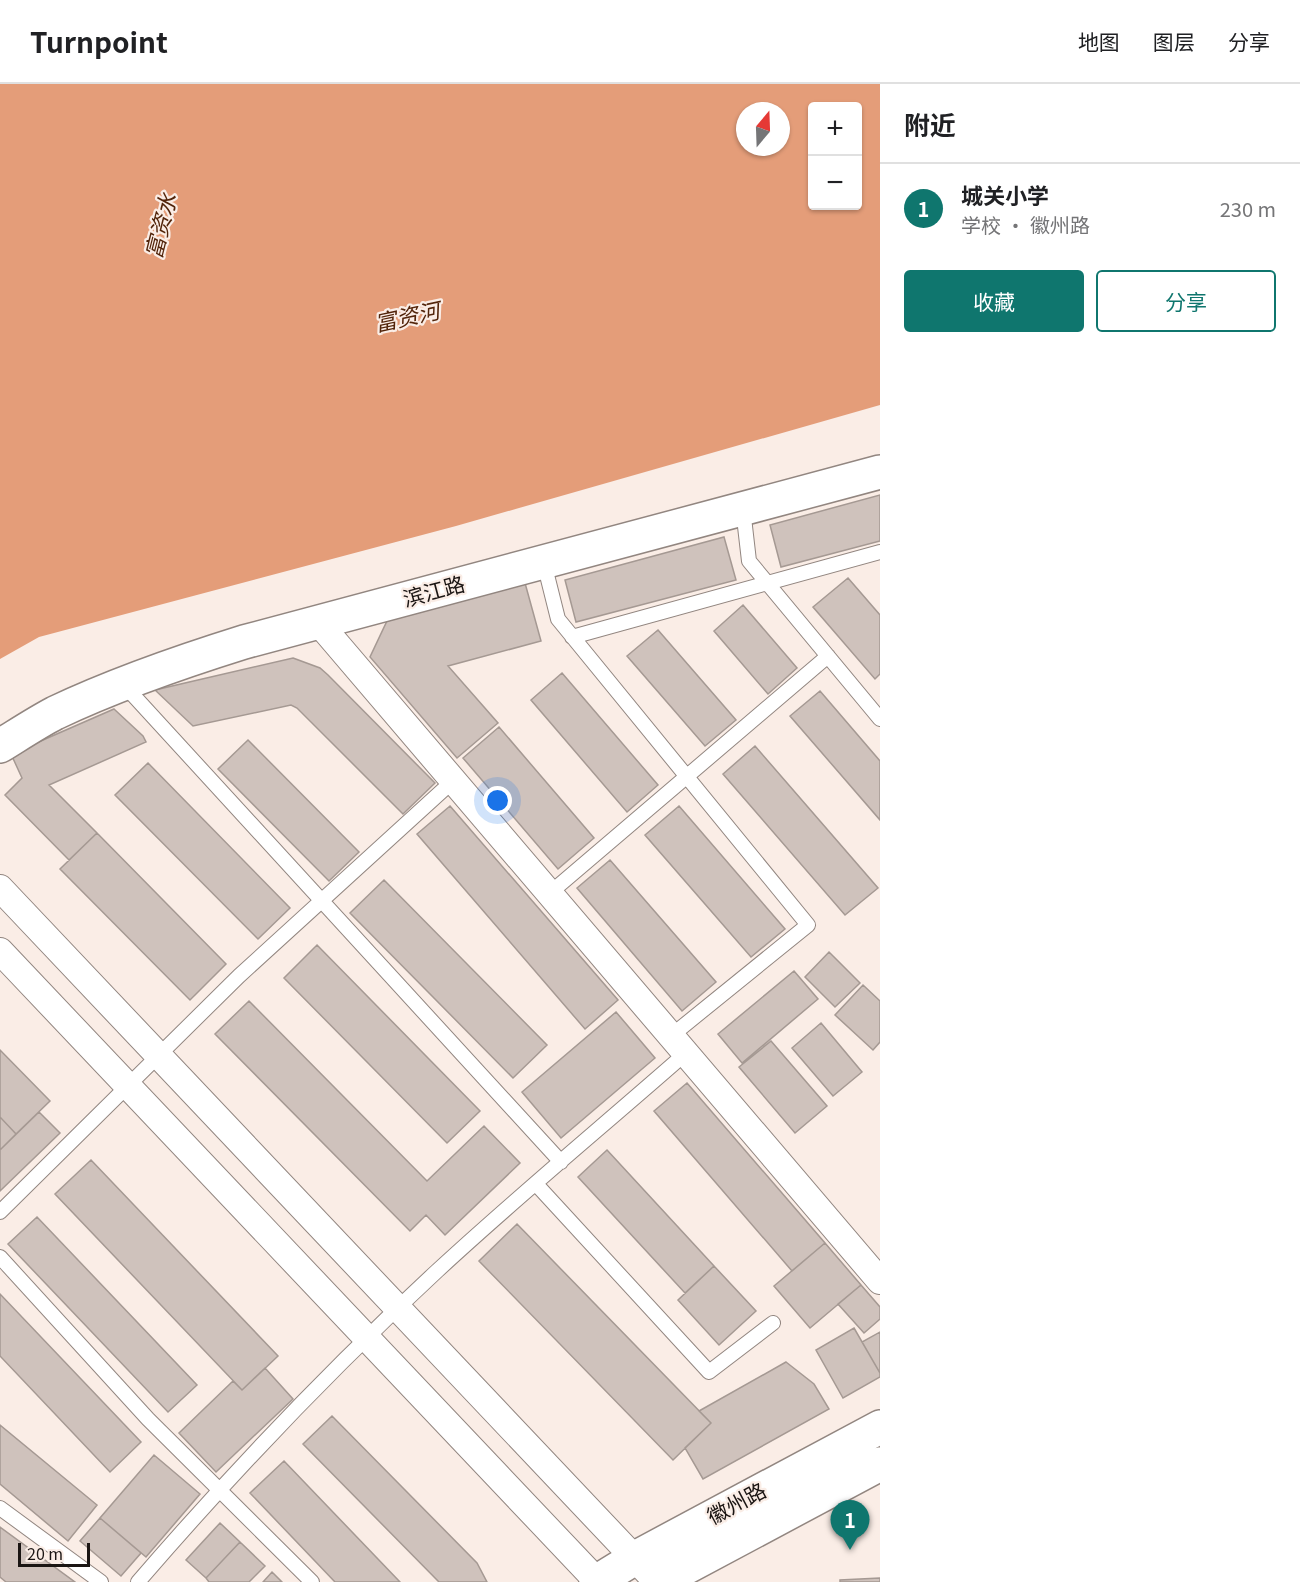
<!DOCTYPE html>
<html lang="zh">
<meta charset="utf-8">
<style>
:root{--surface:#fff;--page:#f6f6f6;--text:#202124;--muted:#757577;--line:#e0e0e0;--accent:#0f766e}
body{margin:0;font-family:Georgia,"Noto Sans SC",serif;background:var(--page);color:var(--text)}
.controls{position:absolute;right:18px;top:18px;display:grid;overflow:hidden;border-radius:6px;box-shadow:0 2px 4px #0004}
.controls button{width:54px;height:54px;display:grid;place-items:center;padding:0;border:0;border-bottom:2px solid var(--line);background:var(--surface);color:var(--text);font:30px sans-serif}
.compass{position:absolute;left:736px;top:18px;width:54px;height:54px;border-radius:50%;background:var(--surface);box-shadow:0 2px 4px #0004;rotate:19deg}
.scale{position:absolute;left:18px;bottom:15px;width:72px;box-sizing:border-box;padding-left:6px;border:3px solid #1a1513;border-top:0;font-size:16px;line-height:21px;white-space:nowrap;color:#1a1513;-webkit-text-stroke:4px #faede6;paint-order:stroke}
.you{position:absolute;left:498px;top:717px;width:21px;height:21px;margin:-15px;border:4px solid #fff;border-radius:50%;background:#1a73e8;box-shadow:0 0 0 9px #1a73e833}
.badge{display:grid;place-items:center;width:39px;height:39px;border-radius:50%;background:var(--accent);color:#fff;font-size:20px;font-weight:700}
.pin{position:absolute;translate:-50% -50px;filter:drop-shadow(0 2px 3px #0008)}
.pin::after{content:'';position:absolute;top:32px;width:21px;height:18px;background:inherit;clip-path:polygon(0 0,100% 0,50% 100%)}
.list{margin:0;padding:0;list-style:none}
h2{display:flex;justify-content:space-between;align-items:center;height:78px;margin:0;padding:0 24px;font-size:26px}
h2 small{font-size:20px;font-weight:400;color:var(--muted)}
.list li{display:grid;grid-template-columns:39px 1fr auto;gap:18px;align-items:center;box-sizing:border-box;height:90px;padding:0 24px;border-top:2px solid var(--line)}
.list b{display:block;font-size:22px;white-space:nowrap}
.list p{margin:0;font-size:20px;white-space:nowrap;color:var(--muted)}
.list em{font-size:20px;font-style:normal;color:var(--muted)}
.actions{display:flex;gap:12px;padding:18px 24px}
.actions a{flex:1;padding:14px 0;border:2px solid var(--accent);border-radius:6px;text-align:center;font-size:21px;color:var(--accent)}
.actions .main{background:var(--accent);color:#fff}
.map{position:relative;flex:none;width:880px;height:1498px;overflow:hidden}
header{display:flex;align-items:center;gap:36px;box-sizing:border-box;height:84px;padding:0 30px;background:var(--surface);border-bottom:2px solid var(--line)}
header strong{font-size:28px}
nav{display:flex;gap:33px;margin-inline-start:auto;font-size:21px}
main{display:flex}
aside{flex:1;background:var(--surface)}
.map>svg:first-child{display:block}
</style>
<header>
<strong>Turnpoint</strong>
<nav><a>地图</a><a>图层</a><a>分享</a></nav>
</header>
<main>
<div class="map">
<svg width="880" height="1498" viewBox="0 0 880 1498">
<rect width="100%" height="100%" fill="#faede6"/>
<path fill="#e49d79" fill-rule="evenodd" d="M 0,0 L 880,0 L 880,321 L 456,442 L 39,553 L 0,575 ZM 812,22 L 858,22 L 858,122 L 812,122 ZM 745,27 L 781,27 L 781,63 L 745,63 Z"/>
<path fill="#cfc2bc" stroke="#a59993" stroke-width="1.5" d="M 880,411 L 880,457 L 781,483 L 770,441 Z
M 724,453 L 736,496 L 576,538 L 565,496 Z
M 848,494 L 880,531 L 880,590 L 875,595 L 813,523 Z
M 525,499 L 541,557 L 448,582 L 498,639 L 457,674 L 370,573 L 387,537 Z
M 743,521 L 797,584 L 768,610 L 714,547 Z
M 658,546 L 736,636 L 705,662 L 627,572 Z
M 293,574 L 320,584 L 328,591 L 435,699 L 403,730 L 297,624 L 291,621 L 193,642 L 155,606 Z
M 562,589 L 658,701 L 627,728 L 531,616 Z
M 820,607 L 880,677 L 880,736 L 790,632 Z
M 114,625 L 143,652 L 146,658 L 49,701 L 97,749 L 69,776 L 5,711 L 22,694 L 11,670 Z
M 499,643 L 594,754 L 558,785 L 463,674 Z
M 248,656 L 359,768 L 329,797 L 218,685 Z
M 755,662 L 878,804 L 845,831 L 723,690 Z
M 148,679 L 290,824 L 258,855 L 115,711 Z
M 450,722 L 618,916 L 585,945 L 417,750 Z
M 679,722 L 785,845 L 751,873 L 645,751 Z
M 97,749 L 226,880 L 190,916 L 60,785 Z
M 610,776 L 716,898 L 682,927 L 577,804 Z
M 384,796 L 547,961 L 513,994 L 350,829 Z
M 317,861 L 480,1027 L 447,1059 L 284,894 Z
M 829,868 L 860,899 L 835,923 L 805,893 Z
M 794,887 L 818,915 L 742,979 L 718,950 Z
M 863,901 L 880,917 L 880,958 L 873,966 L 835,931 Z
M 249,917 L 427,1097 L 484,1042 L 520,1079 L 445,1151 L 426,1131 L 410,1147 L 215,950 Z
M 616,928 L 655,974 L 561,1054 L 522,1008 Z
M 821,939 L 862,988 L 833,1012 L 792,964 Z
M 771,957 L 827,1022 L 795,1049 L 739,983 Z
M 0,966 L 50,1017 L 16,1050 L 0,1033 Z
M 687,999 L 825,1159 L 792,1187 L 654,1027 Z
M 39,1028 L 60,1049 L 0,1107 L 0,1066 Z
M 0,1033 L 16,1050 L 0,1066 Z
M 607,1066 L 714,1182 L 685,1209 L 578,1093 Z
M 91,1076 L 278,1272 L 242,1306 L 55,1110 Z
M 37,1133 L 197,1301 L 168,1328 L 8,1160 Z
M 517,1140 L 711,1339 L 673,1376 L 479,1177 Z
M 825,1159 L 861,1201 L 810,1244 L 774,1202 Z
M 714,1182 L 756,1227 L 719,1261 L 678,1216 Z
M 861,1201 L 880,1223 L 880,1235 L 864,1249 L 838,1220 Z
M 0,1210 L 141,1358 L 110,1388 L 0,1272 Z
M 854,1244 L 880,1289 L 880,1293 L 843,1314 L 816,1266 Z
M 880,1248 L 880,1289 L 862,1258 Z
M 786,1278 L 814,1300 L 829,1325 L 703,1395 L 685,1364 L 711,1339 L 699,1327 Z
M 265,1284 L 293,1315 L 216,1388 L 179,1349 L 233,1297 L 242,1306 Z
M 332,1332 L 477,1479 L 487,1498 L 439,1498 L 303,1360 Z
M 0,1341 L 97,1421 L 68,1457 L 0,1400 Z
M 154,1371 L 200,1410 L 146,1473 L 100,1434 Z
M 284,1377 L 400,1498 L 335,1498 L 250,1409 Z
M 100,1434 L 141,1469 L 121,1492 L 80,1457 Z
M 220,1439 L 240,1458 L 206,1494 L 186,1476 Z
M 0,1443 L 75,1498 L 6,1498 L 0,1493 Z
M 240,1458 L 265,1482 L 249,1498 L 209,1498 L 206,1494 Z
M 272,1488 L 282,1498 L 263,1498 Z
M 880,1494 L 880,1498 L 840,1498 L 840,1496 Z"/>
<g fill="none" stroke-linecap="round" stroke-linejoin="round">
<defs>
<path id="lane" d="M 743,425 L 749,477 L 880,635
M 544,479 L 558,535 L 808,841 L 671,952
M 572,553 L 880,468
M 123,600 L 561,1078
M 550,809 L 828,572
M 536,1100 L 709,1288 L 773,1239
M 0,1128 L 239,892 L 454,696
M 0,1173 L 148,1335 L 312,1498
M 0,1424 L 101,1498
M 138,1498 C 232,1389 331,1285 437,1187 C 518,1112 603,1042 686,969"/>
<path id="street" d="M 318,538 L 880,1197
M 0,804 L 657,1498
M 0,867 L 598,1498"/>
<path id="secondary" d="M 0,662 C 18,651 36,639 55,629 C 116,600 180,578 244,558 L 880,388
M 596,1498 L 635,1474 L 880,1343
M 659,1498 L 880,1380"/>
</defs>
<use href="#lane" stroke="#928680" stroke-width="16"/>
<use href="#street" stroke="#928680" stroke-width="28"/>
<use href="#secondary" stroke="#928680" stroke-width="36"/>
<use href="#lane" stroke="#fff" stroke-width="14"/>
<use href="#street" stroke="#fff" stroke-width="26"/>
<use href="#secondary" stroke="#fff" stroke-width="33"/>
</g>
<g text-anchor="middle" stroke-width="4.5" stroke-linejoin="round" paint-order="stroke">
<g font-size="21" fill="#1a1513" stroke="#faede6">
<text transform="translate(434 508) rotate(-15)" y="7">滨江路</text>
<text transform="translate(737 1420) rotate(-28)" y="7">徽州路</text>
</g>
<g font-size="22" font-style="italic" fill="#52240a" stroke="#faede6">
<text transform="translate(161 142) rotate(-76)" y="8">富资水</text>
<text transform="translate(407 233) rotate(-12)" y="8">富资河</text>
</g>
</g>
</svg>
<div class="controls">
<button>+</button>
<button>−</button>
</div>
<svg class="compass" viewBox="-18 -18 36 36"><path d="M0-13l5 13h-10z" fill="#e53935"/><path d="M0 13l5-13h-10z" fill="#757577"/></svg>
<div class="scale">20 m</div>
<div class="you"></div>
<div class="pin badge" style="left:850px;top:1466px">1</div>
</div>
<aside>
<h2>附近<small></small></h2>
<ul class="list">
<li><span class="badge">1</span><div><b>城关小学</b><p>学校 · 徽州路</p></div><em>230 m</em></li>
</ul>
<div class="actions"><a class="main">收藏</a><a>分享</a></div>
</aside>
</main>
